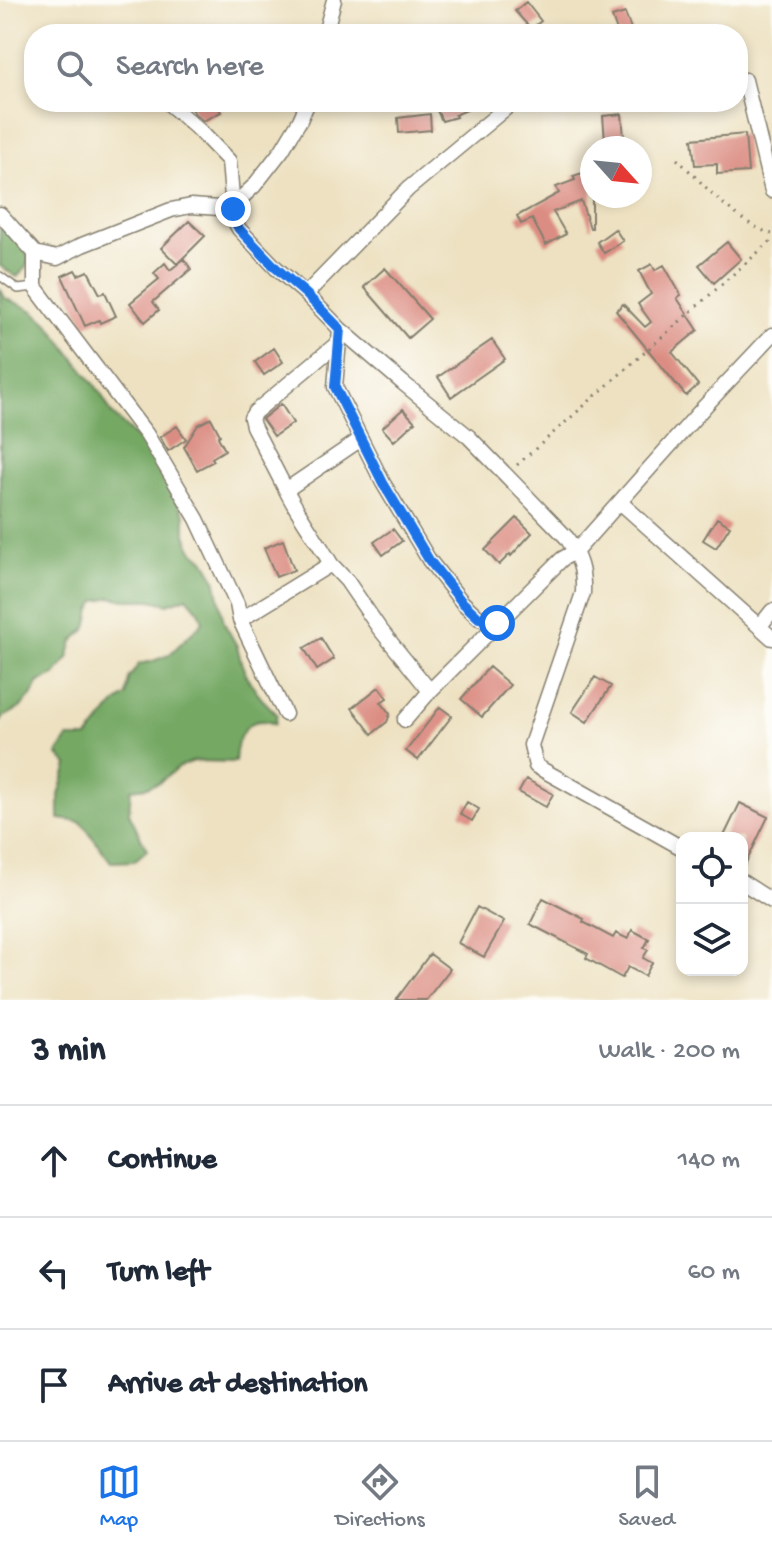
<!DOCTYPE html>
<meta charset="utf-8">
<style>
:root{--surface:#fff;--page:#f2f2f3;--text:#1f2937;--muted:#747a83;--line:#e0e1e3;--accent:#1a73e8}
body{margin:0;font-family:"Gochi Hand",sans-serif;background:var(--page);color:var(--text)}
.controls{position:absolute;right:24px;bottom:24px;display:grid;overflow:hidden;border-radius:16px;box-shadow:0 4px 12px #0003}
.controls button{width:72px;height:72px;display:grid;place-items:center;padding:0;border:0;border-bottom:2px solid var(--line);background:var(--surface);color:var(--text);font:40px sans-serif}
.compass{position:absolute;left:580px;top:136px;width:72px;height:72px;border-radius:50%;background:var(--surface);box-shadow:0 4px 12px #0003;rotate:117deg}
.stop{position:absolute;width:24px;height:24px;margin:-18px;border:6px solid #1a73e8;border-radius:50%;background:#fff}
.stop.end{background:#1a73e8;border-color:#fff;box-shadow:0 2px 8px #0008}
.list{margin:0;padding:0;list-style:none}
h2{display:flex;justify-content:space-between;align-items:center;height:104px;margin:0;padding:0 32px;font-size:34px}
h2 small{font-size:26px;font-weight:400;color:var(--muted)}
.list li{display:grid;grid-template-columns:52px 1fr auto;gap:24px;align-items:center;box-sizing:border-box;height:112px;padding:0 32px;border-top:2px solid var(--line)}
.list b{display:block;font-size:30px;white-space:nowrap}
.list em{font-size:26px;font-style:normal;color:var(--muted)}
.icon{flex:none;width:44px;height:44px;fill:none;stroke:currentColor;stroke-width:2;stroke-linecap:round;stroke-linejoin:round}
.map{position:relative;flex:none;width:772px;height:1000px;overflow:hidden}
.search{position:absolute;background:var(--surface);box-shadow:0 4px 12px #0003;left:24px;right:24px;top:24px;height:88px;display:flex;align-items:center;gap:20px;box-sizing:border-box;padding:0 28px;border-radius:32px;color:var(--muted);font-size:30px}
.sheet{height:440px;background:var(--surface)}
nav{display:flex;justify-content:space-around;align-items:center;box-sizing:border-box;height:112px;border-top:2px solid var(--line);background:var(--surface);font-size:22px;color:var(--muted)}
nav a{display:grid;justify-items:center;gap:4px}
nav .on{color:var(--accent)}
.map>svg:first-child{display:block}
</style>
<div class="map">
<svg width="772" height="1000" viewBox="0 0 772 1000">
<rect width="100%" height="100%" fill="#fdfcf7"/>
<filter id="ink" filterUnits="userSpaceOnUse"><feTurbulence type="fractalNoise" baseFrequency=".0125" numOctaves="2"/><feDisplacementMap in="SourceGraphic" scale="16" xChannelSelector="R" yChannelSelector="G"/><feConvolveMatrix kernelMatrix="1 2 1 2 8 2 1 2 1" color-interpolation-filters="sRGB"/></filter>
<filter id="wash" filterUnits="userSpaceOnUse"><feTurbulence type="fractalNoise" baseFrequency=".006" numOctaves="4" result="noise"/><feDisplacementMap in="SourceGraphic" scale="32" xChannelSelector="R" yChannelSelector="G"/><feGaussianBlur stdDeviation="1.8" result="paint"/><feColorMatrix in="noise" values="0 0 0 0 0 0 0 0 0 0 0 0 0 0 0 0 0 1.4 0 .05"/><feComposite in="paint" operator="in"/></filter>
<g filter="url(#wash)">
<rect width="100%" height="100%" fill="#ede1c1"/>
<path fill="#75a864" stroke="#486240" stroke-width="2" d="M 0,225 C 16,231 24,245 30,260 L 25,269 L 17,277 L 0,266 Z
M 0,288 L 5,298 L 34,311 L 49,325 L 100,392 L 112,414 L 140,441 L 155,461 L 185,515 L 185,531 L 191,549 L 204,560 L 215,578 L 224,623 L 237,646 L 242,665 L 249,681 L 262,699 L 277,714 L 275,724 C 246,712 236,738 235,762 L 194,761 L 179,767 L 160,782 L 147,787 L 131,789 L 129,813 L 147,850 L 134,861 L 111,862 L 81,822 L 59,819 L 59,795 L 68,765 L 57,754 L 68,738 L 87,738 L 115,704 L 126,696 L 129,678 L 139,664 L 153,661 L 169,655 L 203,622 L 199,611 L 187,597 L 168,604 L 151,600 L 125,600 L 111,597 L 96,601 L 91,610 L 87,628 L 73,641 L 68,658 L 55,675 L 39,682 L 33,694 L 20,708 L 4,717 L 0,723 Z"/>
<g id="blocks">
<path fill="#dc8d83" d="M 526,2 L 541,21 L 531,29 L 515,11 Z
M 625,13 L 633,34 L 618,34 L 612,17 Z
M 189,102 L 216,102 L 221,112 L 203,121 L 194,113 Z
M 433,102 L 485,102 L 455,115 L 456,117 L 442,121 Z
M 430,114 L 431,130 L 399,133 L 398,118 Z
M 622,114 L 624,138 L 605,140 L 603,116 Z
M 745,134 L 748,172 L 717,174 L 717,164 L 695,165 L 692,139 Z
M 592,170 L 592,228 L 590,228 L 581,201 L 553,212 L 566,234 L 546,245 L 532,219 L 521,224 L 517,216 L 559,193 L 556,187 L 575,180 L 573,176 Z
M 189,221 L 205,236 L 177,264 L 161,248 Z
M 615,229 L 623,241 L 604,253 L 597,242 Z
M 727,242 L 741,259 L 714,283 L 699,265 Z
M 184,259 L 191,269 L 153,302 L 159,310 L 145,322 L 130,303 L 159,279 L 154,273 L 165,263 L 170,270 Z
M 652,264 L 655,270 L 664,265 L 681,295 L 677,298 L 698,330 L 672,352 L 698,385 L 686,396 L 616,311 L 623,304 L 645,327 L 651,322 L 638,304 L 651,294 L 639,271 Z
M 385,268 L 430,319 L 408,338 L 364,287 Z
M 75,270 L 78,275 L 88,271 L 100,294 L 105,292 L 116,316 L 100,323 L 99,320 L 85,326 L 62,276 Z
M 492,340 L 505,359 L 451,397 L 438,377 Z
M 274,348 L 283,362 L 264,375 L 255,362 Z
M 281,404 L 293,423 L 274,436 L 262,419 Z
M 403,409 L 415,422 L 394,441 L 382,428 Z
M 211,418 L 220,435 L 218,437 L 225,450 L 212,458 L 214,461 L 197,470 L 184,447 L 198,425 Z
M 177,426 L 186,439 L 168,451 L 160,437 Z
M 517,518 L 532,533 L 511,556 L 510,554 L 499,565 L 485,550 Z
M 717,518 L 730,526 L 716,548 L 703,540 Z
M 393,529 L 402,541 L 383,555 L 374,542 Z
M 283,540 L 294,570 L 276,577 L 264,548 Z
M 321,638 L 334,659 L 317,670 L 304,648 Z
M 489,667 L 510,685 L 482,717 L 461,699 Z
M 595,677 L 611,686 L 587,722 L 572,712 Z
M 379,687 L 387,698 L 381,702 L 390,714 L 387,722 L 372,734 L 352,708 Z
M 440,707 L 452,716 L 418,760 L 406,751 Z
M 526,779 L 553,794 L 546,807 L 519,792 Z
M 467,802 L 479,809 L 472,821 L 460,814 Z
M 740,803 L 768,817 L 742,871 L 742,838 L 723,838 Z
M 543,898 L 584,919 L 583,922 L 613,938 L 616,933 L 628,939 L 632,930 L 649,939 L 644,948 L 648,950 L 643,958 L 652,963 L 645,976 L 628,967 L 622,978 L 586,958 L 588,954 L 530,924 Z
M 477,907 L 504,922 L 484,957 L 458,943 Z
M 430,954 L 450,969 L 426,1000 L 396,1000 Z"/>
</g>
</g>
<g filter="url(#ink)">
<use href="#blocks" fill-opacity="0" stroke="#847e6e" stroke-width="2"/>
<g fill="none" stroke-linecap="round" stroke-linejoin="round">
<defs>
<path id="service" d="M 0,276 L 18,289 L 35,287"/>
<path id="minor" d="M 325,34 L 334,0
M 745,80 L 772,191
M 308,102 L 300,120 L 282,150 L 254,186 L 238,201 L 233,209 L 233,218 L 239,229 L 276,268 L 306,294 L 340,329 L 403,383 L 469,437 L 567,538 C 579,557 584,570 583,593 L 531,745 L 536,766 L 682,848
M 0,214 L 35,253 L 57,258 L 82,245 L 171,210 L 191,206 L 233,209 L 229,161 L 201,132 L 167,102
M 35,253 L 35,287 L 147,435 L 197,519 L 237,604 L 240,620 L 285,714
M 306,294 L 408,189 L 513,102
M 340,329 L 335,387 L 383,483 L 429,560 L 462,602 L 479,618 L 497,623
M 286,490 L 253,426 L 251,418 L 255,412 L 339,342
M 620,502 L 772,638
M 331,564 C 317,539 299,516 286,490 L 361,439
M 240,620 L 331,564 L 347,581 L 379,628 L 430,691
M 760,626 L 772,611
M 405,720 L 430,691 L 562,559 L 576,551 L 705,406 L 772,335
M 742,882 L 772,901"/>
</defs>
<use href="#service" stroke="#847e6e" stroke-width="10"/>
<use href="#minor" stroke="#847e6e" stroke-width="17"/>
<path stroke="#847e6e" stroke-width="3" stroke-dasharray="2 6" stroke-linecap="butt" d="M 677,159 C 705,185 735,222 772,234
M 517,465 L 772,240"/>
<use href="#service" stroke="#fff" stroke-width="7"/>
<use href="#minor" stroke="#fff" stroke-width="14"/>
</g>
</g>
<g fill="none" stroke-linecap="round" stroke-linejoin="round" filter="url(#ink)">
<path stroke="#1a73e8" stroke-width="10" d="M 233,209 L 233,218 L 239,229 L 276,268 L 306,294 L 340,329 L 335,387 L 383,483 L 429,560 L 462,602 L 479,618 L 497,623"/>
</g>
</svg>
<div class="controls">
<button><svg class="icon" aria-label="locate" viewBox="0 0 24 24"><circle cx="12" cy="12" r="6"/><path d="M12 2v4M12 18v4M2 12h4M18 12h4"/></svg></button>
<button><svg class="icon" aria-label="layers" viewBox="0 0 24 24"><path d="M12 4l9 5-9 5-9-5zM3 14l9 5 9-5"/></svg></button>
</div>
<svg class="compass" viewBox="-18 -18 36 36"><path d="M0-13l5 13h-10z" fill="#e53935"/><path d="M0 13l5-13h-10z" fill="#747a83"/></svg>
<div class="stop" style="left:497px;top:623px"></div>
<div class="stop end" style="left:233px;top:209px"></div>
<div class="search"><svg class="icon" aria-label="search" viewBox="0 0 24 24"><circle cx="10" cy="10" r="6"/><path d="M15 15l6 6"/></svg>Search here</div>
</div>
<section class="sheet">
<h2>3 min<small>Walk · 200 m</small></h2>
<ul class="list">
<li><svg class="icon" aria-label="ahead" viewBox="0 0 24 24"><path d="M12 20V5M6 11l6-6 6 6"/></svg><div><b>Continue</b></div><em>140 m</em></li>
<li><svg class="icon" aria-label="left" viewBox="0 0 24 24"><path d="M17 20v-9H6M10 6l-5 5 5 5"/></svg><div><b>Turn left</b></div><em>60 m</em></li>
<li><svg class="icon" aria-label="arrive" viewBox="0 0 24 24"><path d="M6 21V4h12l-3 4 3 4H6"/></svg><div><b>Arrive at destination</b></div></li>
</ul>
</section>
<nav>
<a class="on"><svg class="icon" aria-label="map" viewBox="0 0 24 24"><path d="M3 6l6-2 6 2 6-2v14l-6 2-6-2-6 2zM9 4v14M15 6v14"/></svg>Map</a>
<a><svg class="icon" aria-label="directions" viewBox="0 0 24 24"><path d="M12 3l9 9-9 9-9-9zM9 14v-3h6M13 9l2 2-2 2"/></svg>Directions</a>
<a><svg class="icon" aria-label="saved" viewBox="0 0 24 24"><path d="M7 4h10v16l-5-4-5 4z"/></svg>Saved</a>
</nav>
